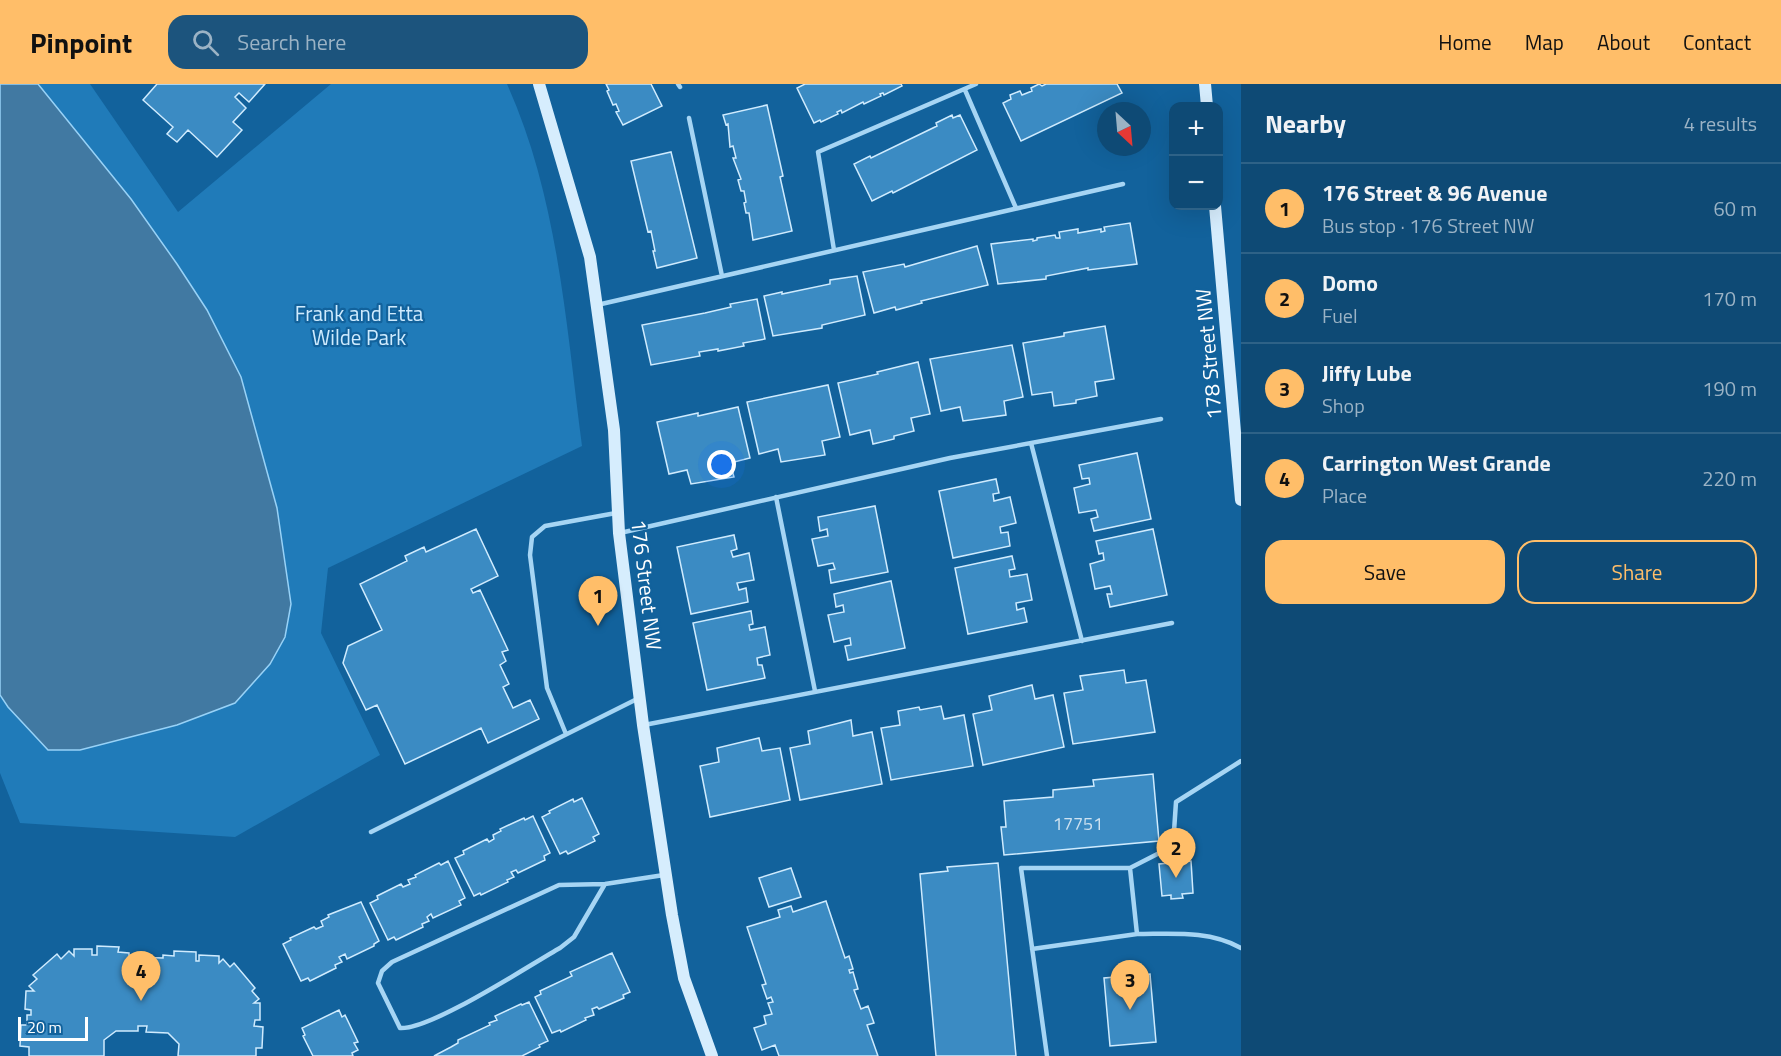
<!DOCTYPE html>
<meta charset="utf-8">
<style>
:root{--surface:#0e4a75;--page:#1c547d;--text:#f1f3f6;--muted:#9bb3c5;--line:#2e6287;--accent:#ffbe69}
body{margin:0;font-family:"Titillium Web",sans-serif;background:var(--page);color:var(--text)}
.controls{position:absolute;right:18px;top:18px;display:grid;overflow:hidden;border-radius:12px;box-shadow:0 6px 24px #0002}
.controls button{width:54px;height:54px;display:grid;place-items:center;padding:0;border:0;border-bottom:2px solid var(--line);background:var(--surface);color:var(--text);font:30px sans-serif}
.compass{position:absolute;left:1097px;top:18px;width:54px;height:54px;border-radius:50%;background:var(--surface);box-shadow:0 6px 24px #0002;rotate:154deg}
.scale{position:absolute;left:18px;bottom:15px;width:70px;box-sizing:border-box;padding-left:6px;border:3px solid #fff;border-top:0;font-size:16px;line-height:21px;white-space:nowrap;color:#fff;-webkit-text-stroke:4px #12629c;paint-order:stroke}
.you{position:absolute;left:722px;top:381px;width:21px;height:21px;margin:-15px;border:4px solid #fff;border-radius:50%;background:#1a73e8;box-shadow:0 0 0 9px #1a73e833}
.badge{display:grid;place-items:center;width:39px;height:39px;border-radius:50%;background:var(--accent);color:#111;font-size:20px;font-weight:700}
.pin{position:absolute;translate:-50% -50px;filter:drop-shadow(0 2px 3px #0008)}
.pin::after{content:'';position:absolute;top:32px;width:21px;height:18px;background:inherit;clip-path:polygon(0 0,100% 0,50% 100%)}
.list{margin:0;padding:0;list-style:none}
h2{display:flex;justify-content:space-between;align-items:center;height:78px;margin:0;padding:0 24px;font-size:26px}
h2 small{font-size:20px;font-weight:400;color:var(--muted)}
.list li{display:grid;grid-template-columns:39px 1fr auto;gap:18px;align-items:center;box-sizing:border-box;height:90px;padding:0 24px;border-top:2px solid var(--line)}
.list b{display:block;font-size:22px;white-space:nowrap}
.list p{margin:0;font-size:20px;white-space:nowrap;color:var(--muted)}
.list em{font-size:20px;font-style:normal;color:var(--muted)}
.actions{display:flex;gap:12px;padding:18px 24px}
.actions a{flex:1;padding:14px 0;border:2px solid var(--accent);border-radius:18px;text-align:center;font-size:21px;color:var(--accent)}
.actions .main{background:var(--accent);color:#111}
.icon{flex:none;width:33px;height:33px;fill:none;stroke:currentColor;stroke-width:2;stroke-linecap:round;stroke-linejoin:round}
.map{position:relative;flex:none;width:1241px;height:972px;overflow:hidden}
header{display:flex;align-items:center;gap:36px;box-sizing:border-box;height:84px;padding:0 30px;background:var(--accent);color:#111}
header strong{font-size:28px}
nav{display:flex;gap:33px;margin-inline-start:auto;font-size:21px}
.search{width:420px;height:54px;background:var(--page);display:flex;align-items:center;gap:15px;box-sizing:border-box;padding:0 21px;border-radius:18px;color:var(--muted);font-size:22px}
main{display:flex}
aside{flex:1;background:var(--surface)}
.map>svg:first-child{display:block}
</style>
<header>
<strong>Pinpoint</strong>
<div class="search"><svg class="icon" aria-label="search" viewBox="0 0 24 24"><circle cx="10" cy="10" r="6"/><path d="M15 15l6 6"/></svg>Search here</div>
<nav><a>Home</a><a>Map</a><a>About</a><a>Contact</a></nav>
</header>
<main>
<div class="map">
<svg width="1241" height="972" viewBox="0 0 1241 972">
<rect width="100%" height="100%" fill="#12629c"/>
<path fill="#207bb9" d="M 0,0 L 90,0 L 178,128 L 331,0 L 507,0 C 558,113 566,240 582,362 L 328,484 L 321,549 L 380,671 L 235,753 L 20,739 L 0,689 Z"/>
<path fill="#4179a2" stroke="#98d2f7" stroke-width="1.5" d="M 0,0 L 38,0 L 131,115 L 177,180 L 207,226 L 241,293 L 277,424 L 291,520 L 285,553 L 270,580 L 235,619 L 177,641 L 80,666 L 48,666 L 8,623 L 0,611 Z"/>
<path fill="#3b8bc3" stroke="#cfebfe" stroke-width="1.5" d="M 157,0 L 265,0 L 249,18 L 239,9 L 235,13 L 246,24 L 233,38 L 242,46 L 217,73 L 188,46 L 177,58 L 167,50 L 173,43 L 143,16 Z
M 606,0 L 651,0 L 662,22 L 623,41 L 616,28 L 619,27 L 616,20 L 613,21 L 607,7 L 609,6 Z
M 805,0 L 901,0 L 902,2 L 884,11 L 883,9 L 880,10 L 881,12 L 864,20 L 863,18 L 842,29 L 841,26 L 837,28 L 838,30 L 821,38 L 820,36 L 814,39 L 797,4 Z
M 1039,0 L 1042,2 L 1046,0 L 1117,0 L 1122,9 L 1021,57 L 1003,19 L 1011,15 L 1010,11 L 1020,7 L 1022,11 L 1032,7 L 1031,4 Z
M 767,21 L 783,92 L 780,93 L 792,147 L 753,156 L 749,129 L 746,129 L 744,119 L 746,118 L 744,107 L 741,107 L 738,96 L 741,95 L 733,74 L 736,74 L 733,62 L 730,63 L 728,40 L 726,41 L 723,31 Z
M 952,31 L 953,34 L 960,31 L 977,66 L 893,109 L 892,107 L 872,117 L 854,80 L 870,72 L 871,74 L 937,42 L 936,39 Z
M 671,68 L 697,174 L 657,184 L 653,167 L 655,167 L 651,147 L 648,148 L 631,77 Z
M 1130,139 L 1137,180 L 1088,186 L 1088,184 L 1046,192 L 1046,195 L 998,200 L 991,160 L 1033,155 L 1033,157 L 1037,156 L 1037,154 L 1055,151 L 1056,154 L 1060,154 L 1059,148 L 1078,145 L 1078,149 L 1101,145 L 1101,148 L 1105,147 L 1104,143 Z
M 977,162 L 988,201 L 921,217 L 922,219 L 896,226 L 895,223 L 874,229 L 863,188 L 904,180 L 905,183 Z
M 857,192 L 865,231 L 822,241 L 822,244 L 773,252 L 764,212 L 782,208 L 782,210 L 830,200 L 830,196 Z
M 757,215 L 765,255 L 743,259 L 744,262 L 718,267 L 718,265 L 699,268 L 700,272 L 651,281 L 642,241 L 705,229 L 731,223 L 730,220 Z
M 1105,242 L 1114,295 L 1095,298 L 1097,312 L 1076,316 L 1076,319 L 1054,322 L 1052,308 L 1032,311 L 1023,259 L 1064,252 L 1064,249 Z
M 1012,261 L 1023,313 L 1004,317 L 1006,331 L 963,337 L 960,323 L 941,327 L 930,275 Z
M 918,278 L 930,330 L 911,334 L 914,347 L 894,352 L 894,355 L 873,360 L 870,346 L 850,351 L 838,299 L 878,290 L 877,288 Z
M 828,301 L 840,353 L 822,357 L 825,371 L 781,378 L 778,365 L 759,370 L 747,318 Z
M 738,323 L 750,374 L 730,379 L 734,393 L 691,400 L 687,386 L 669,390 L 657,338 L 698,329 L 698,332 Z
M 1137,369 L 1151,435 L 1094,447 L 1091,435 L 1098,433 L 1096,426 L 1079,429 L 1074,404 L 1090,400 L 1089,394 L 1082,395 L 1079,381 Z
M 996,395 L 999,409 L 993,410 L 994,417 L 1010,413 L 1016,439 L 1000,443 L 1001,449 L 1008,448 L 1010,462 L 953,474 L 939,407 Z
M 875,422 L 888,488 L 831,499 L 829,486 L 835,485 L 833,479 L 818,482 L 812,455 L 828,452 L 827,445 L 820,447 L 818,433 Z
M 476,445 L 498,492 L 471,505 L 473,509 L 480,506 L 508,566 L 502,568 L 506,577 L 500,581 L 509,600 L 503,603 L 513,624 L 530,616 L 539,635 L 488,659 L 481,644 L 405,680 L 377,621 L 366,626 L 343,579 L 348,562 L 382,546 L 360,500 L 407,477 L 405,472 L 424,463 L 426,468 Z
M 1153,445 L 1167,511 L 1110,523 L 1107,510 L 1112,510 L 1110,502 L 1095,505 L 1090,480 L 1104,476 L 1103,469 L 1099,470 L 1096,457 Z
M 734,451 L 737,465 L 731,467 L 733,473 L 749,469 L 754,496 L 737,499 L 739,506 L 746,504 L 748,518 L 691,530 L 677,463 Z
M 1012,472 L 1015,485 L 1009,486 L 1010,493 L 1027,490 L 1032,516 L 1016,519 L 1017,526 L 1024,524 L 1027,538 L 968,550 L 955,484 Z
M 891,497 L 905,564 L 848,576 L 845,562 L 851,561 L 850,554 L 834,558 L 828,531 L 844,528 L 843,521 L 836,523 L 834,510 Z
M 751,527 L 753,540 L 749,541 L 750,546 L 765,543 L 770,571 L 757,574 L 758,581 L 762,581 L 765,594 L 707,606 L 693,539 Z
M 1124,586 L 1126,599 L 1146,596 L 1155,648 L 1073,660 L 1064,609 L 1083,606 L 1080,592 Z
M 1032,601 L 1035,615 L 1053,611 L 1064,663 L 983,681 L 973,630 L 992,626 L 989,612 Z
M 941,622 L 944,635 L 964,631 L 973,682 L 891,696 L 881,644 L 900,641 L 898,627 L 919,623 L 920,626 Z
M 851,636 L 853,652 L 872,648 L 882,700 L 800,716 L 790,664 L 810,660 L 808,647 Z
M 759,654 L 762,667 L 780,664 L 790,716 L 710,733 L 700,682 L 719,678 L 717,664 Z
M 1153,690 L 1159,757 L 1004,771 L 1001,743 L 1006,743 L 1004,717 L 1053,713 L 1053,706 L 1094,702 L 1093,696 Z
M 582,714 L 599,750 L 593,753 L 595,757 L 568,770 L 566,767 L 560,770 L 542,733 L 550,729 L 549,727 L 573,715 L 574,718 Z
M 533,732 L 550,769 L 544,772 L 545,776 L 518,789 L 516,786 L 511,788 L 514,793 L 507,796 L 508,798 L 481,811 L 480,809 L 474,812 L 455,774 L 464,770 L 463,767 L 487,755 L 489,758 L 494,755 L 493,751 L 501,747 L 500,745 L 524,734 L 525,736 Z
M 448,777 L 465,814 L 459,817 L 461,821 L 433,834 L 431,830 L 427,833 L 429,837 L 422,840 L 423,843 L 396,856 L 394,853 L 388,856 L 370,819 L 378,815 L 377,812 L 401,800 L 403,803 L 410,800 L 408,796 L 416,793 L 415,791 L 439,779 L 441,781 Z
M 1191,777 L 1193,809 L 1182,810 L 1183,814 L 1171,815 L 1171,811 L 1162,812 L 1159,780 Z
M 998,779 L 1016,972 L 936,972 L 920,790 L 948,787 L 947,783 Z
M 791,784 L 801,813 L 769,823 L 759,794 Z
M 826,817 L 845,874 L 849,872 L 853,885 L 849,886 L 850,889 L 853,888 L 858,905 L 854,906 L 861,925 L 868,922 L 874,939 L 867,941 L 878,972 L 779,972 L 775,961 L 762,966 L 754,944 L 766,940 L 764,932 L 772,930 L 768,919 L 773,918 L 771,913 L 767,915 L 762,901 L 766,900 L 747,843 L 780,833 L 778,826 L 791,822 L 793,828 Z
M 361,818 L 379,857 L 374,860 L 374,862 L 347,875 L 345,870 L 339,873 L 342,878 L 335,881 L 336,884 L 310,897 L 308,894 L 301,897 L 283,860 L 291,856 L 290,854 L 314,843 L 316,845 L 323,842 L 321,837 L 329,833 L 328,831 Z
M 97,862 L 119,863 L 118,868 L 129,869 L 129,873 L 163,874 L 163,871 L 174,872 L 174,867 L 196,868 L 196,877 L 199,877 L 199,871 L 219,872 L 219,879 L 223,875 L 230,883 L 234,879 L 255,904 L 252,907 L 259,915 L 254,919 L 260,919 L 260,936 L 255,936 L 254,942 L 263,943 L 262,964 L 256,964 L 256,972 L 178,972 L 179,960 L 168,949 L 146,948 L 147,942 L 138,942 L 138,947 L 116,947 L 104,956 L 104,972 L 29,972 L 29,963 L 20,962 L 21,941 L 27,941 L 27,931 L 31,931 L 31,926 L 25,925 L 26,907 L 34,907 L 29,902 L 37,895 L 33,891 L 57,870 L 61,875 L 69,867 L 74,872 L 74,865 L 92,865 L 92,871 L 97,871 Z
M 612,869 L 630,908 L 623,911 L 624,914 L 599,925 L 597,923 L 592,925 L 594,931 L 585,934 L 586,936 L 561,948 L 560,946 L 552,949 L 535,913 L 541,910 L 540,907 L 572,892 L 570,888 Z
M 1150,890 L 1156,958 L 1110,962 L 1104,894 Z
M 529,918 L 548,957 L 539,961 L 540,963 L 522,972 L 434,972 L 451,963 L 458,959 L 458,956 L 490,941 L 489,939 L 497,936 L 495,932 L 521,920 L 522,921 Z
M 339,926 L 342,933 L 345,931 L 358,958 L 354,959 L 358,966 L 352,969 L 353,972 L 313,972 L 303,952 L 305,951 L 302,944 Z"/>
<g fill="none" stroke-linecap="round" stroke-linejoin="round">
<path stroke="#a6d5f4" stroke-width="4.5" d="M 678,0 L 680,3
M 965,6 L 1016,124
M 689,34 L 722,192
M 834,166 L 818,68 L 976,0
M 597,221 L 1123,100
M 1031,359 L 1082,557
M 776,413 L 815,607
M 620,449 L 950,374 L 1161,335
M 644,641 L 1172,539
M 566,650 L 547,604 L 530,471 L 532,453 L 545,442 L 616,429
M 1241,677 L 1176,718 L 1173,762 L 1130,784 L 1137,850 C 1172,850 1209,846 1241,864
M 371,748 L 639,614
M 605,800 L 574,853 L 560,864 C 528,882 431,946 400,944 L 378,899 L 382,887 L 392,878 L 559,801 L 605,800 L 664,791
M 1032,865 L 1137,850
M 1047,972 L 1021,784 L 1130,784"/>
<path stroke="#d6edfd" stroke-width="12" d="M 539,0 L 590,173 L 614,346 L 619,449 L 643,641 L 672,831 L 684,894 L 712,972
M 1205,0 L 1207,22
M 1215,122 L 1241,416"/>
</g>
<g text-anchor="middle" stroke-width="4.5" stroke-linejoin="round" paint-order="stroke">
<g font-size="18" fill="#cee2f0">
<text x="1078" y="746">17751</text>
</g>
<g font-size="21" fill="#cfebfe" stroke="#12629c">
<text x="359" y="237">Frank and Etta<tspan x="359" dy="24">Wilde Park</tspan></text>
</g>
<g font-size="21" fill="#fff" stroke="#12629c">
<text transform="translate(1209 270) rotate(-95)" y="7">178 Street NW</text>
<text transform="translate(646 501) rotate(83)" y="7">176 Street NW</text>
</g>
</g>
</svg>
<div class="controls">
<button>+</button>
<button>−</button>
</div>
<svg class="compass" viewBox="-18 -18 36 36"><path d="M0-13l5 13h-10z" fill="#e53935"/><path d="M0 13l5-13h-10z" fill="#9bb3c5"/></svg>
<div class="scale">20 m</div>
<div class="you"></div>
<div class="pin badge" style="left:598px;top:542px">1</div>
<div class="pin badge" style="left:1176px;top:794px">2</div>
<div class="pin badge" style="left:1130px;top:926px">3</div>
<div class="pin badge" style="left:141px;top:917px">4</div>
</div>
<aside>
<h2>Nearby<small>4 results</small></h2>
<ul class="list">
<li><span class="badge">1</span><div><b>176 Street &amp; 96 Avenue</b><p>Bus stop · 176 Street NW</p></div><em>60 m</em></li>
<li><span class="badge">2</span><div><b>Domo</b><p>Fuel</p></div><em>170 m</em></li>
<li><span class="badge">3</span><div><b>Jiffy Lube</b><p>Shop</p></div><em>190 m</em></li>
<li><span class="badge">4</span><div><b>Carrington West Grande</b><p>Place</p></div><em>220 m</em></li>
</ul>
<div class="actions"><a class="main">Save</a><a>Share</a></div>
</aside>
</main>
